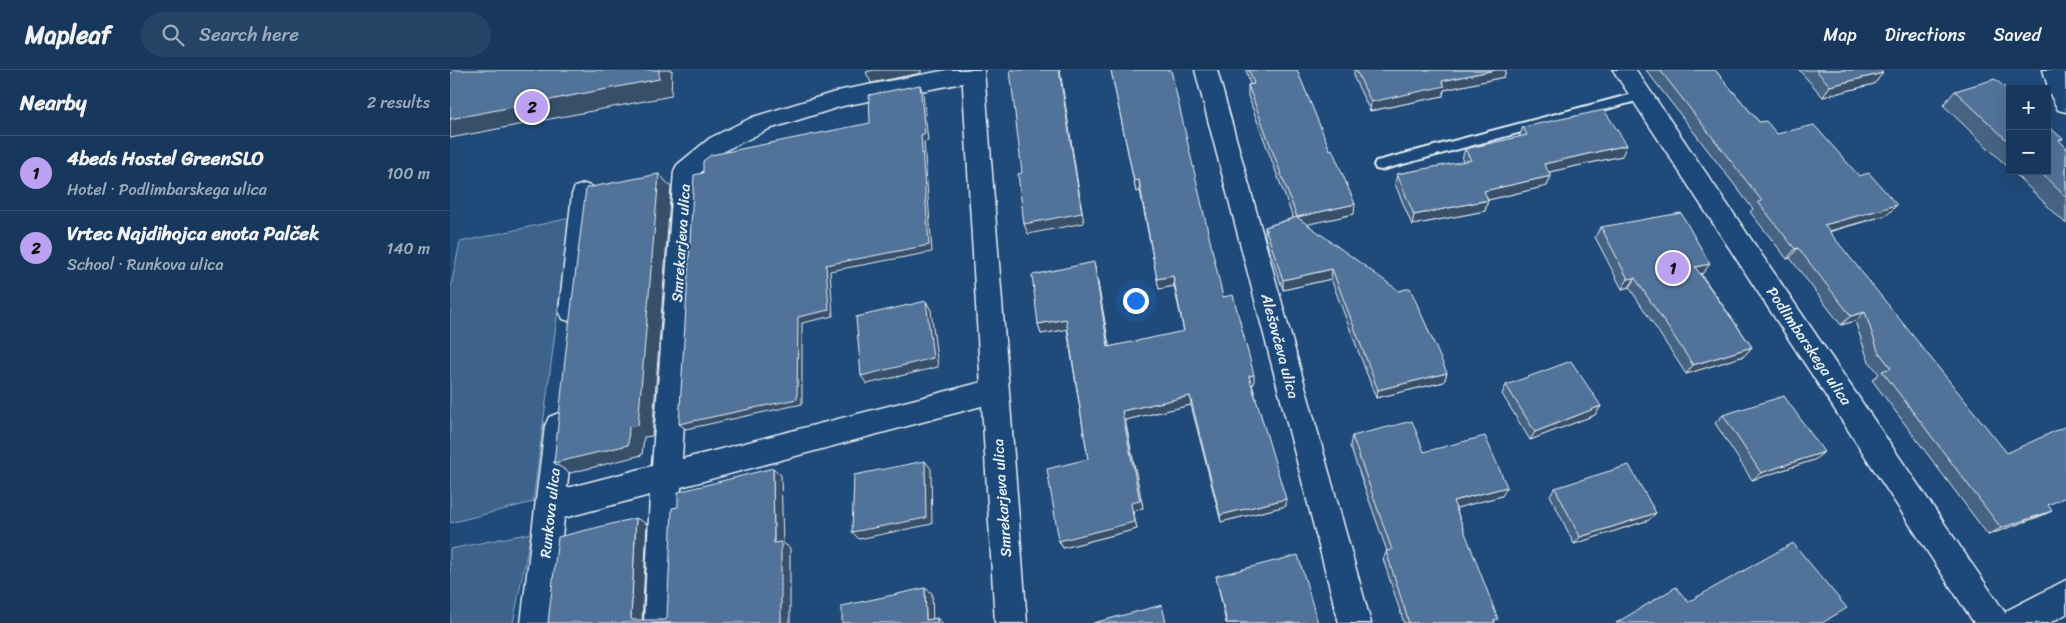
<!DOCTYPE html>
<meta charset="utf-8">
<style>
:root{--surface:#17385c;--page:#244365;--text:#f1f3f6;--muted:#9eacbb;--line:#365272;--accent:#bca0f2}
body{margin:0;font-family:Sriracha,sans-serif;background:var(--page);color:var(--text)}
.controls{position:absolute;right:15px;top:15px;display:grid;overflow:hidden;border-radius:0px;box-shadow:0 5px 20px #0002}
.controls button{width:45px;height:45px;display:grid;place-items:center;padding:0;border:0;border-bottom:1px solid var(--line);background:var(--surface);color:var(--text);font:25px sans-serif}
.you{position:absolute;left:685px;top:230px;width:18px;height:18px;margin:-12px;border:4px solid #fff;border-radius:50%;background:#1a73e8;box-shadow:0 0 0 8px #1a73e833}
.badge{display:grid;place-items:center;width:32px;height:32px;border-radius:50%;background:var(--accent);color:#111;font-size:16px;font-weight:700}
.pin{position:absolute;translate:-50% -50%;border:2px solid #fff;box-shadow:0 1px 5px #0006}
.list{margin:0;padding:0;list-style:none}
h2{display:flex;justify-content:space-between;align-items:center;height:65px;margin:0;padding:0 20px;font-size:21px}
h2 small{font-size:16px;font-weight:400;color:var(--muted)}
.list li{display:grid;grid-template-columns:32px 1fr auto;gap:15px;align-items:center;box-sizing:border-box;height:75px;padding:0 20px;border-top:1px solid var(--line)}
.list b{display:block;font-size:19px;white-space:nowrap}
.list p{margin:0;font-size:16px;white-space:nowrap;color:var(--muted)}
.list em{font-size:16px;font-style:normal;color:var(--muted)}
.icon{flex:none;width:28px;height:28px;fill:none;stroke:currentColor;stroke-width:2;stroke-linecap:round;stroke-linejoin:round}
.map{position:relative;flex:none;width:1616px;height:553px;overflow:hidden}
header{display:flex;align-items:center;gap:30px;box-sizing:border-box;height:70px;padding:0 25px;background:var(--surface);border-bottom:1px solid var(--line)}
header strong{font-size:24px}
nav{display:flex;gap:28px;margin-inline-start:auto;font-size:18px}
.search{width:350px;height:45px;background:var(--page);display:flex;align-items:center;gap:12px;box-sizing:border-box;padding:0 18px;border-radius:28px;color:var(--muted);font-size:19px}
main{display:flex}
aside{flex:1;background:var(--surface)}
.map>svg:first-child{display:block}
</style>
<header>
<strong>Mapleaf</strong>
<div class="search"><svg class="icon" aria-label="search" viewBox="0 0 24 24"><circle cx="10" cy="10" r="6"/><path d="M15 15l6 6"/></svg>Search here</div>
<nav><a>Map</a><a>Directions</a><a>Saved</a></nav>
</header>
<main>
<aside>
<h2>Nearby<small>2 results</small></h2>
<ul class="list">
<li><span class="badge">1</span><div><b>4beds Hostel GreenSLO</b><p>Hotel · Podlimbarskega ulica</p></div><em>100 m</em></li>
<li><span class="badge">2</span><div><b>Vrtec Najdihojca enota Palček</b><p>School · Runkova ulica</p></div><em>140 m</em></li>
</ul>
</aside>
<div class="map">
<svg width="1616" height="553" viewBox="0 0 1616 553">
<rect width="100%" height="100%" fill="#1f4a7a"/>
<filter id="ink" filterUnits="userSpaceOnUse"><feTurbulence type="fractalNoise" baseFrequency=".02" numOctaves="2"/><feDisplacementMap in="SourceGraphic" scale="10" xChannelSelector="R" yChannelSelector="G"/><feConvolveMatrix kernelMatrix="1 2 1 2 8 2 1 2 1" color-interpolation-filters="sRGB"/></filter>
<g filter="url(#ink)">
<path fill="#3c628c" stroke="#92aac2" d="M 120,148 L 83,432 L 0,453 L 0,221 L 10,172 Z
M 81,463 L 63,553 L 0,553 L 0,479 Z"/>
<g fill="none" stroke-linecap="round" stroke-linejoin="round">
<defs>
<path id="service" d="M 1190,22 L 1194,23 L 1196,26 L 1194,29 L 931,100 L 926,99 L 924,95 L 926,91 L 931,90 Z"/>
<path id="minor" d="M 497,0 L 532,0 L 534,3 L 531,9 L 523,11 L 393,36 L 319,59 L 276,80 L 248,105 L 232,389 L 544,309 L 554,312 L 558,321 L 554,330 L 231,417 L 226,553 L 194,553 L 200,425 L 114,448 L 103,553 L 71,553 L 95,356 L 99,347 L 109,343 L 119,347 L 123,356 L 117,418 L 202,396 L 224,101 L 227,95 L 260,68 L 303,47 L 392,20 Z
M 745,0 L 767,0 L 921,553 L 889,553 Z
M 1163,0 L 1186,0 L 1556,544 L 1556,541 L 1616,510 L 1616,544 L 1600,553 L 1524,553 Z
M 1593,0 L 1615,0 L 1616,42 L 1608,40 L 1600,24 Z
M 134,114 L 143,117 L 146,124 L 135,241 L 131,249 L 122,252 L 113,249 L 109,241 L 122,124 L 125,117 Z"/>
<path id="tertiary" d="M 512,0 L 534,0 L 577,553 L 545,553 Z"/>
</defs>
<use href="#service" stroke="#e8f1f8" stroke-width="4"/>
<use href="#minor" stroke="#e8f1f8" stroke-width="3"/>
<use href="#tertiary" stroke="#e8f1f8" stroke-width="3"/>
<use href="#service" fill="#1f4a7a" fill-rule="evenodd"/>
<use href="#minor" fill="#1f4a7a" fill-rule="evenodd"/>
<use href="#tertiary" fill="#1f4a7a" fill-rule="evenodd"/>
</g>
<path fill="#466384" stroke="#e8f1f8" d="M 661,0 L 773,227 L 804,314 L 802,314 L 836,436 L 771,452 L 741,335 L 675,350 L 693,438 L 683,441 L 687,459 L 613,478 L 609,471 L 638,389 L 617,259 L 591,264 L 588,254 L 644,192 L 646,202 L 659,277 L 734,262 L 724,216 L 709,219 L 690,121 L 686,122 Z
M 796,0 L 847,0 L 904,144 L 857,154 L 997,303 L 994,312 L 926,328 L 881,209 L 833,220 L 815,167 L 815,157 L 843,148 L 798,26 L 798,15 L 800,14 Z
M 904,0 L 1056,0 L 1054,7 L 994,20 L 993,26 L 920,41 L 904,8 Z
M 1196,0 L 1265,0 L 1309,52 L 1327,64 L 1437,145 L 1379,162 L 1602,441 L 1588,447 L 1538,465 L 1422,310 L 1429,304 L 1418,290 L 1405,251 L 1391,255 L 1340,188 L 1337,189 L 1300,142 L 1303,139 Z
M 1349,0 L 1430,0 L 1433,3 L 1424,14 L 1373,27 Z
M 1505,21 L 1560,22 L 1560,99 L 1493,35 Z
M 1073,57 L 1172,86 L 1099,102 L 1101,106 L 1097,116 L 1038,130 L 1035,141 L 962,155 L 945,114 L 947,104 L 1013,92 L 1012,89 L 1015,79 L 1069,67 Z
M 1610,71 L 1616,77 L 1616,154 L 1562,101 L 1597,101 Z
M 1151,157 L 1253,203 L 1251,204 L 1302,277 L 1294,286 L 1236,304 L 1179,217 L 1172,219 L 1145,167 Z
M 1056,315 L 1151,336 L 1145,345 L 1080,370 L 1052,324 Z
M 1273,345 L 1374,382 L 1364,390 L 1302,410 L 1265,353 Z
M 902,366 L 974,382 L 1052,426 L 1006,438 L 1045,553 L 954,553 L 933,489 L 937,481 L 900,376 Z
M 1105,418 L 1199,450 L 1124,474 L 1100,425 Z
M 766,506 L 868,553 L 776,553 Z"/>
<path fill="#39506b" stroke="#e8f1f8" d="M 209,0 L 222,0 L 221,26 L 0,68 L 0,49 Z
M 424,0 L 471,0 L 471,3 L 421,13 L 416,2 Z
M 609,0 L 610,0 L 634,153 L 578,164 L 574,154 Z
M 1045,0 L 1056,0 L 1054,7 L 994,20 L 993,26 L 920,41 L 921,32 L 992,11 Z
M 1433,3 L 1424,14 L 1373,27 L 1380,16 Z
M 470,15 L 473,23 L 478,71 L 474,72 L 482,182 L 380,201 L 383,246 L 352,253 L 352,334 L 236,359 L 229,354 L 348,247 L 376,195 L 471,65 Z
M 1177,75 L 1172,86 L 1090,104 L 1094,94 Z
M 209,104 L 221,117 L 202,366 L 194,367 L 192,385 L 120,403 L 104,393 Z
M 1101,106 L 1097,116 L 1030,132 L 1034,121 Z
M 689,110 L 690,121 L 686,122 L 684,111 Z
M 1038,130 L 1035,141 L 962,155 L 964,145 Z
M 905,134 L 904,144 L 846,157 L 847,147 Z
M 1447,135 L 1437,145 L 1365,165 L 1374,155 Z
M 1348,178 L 1340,188 L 1337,189 L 1345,179 Z
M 644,192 L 646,202 L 661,286 L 658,277 Z
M 1260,194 L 1253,203 L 1239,206 L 1245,197 Z
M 882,199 L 881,209 L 833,220 L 833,210 Z
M 723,206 L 724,216 L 709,219 L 707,209 Z
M 1185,208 L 1179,217 L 1172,219 L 1178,209 Z
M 476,231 L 481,240 L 488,297 L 417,314 L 411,306 Z
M 1415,242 L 1405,251 L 1391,255 L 1401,246 Z
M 616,249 L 619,259 L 591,264 L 588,254 Z
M 1302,277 L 1294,286 L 1236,304 L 1243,295 Z
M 997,303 L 994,312 L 926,328 L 928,320 Z
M 804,305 L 804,314 L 799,315 L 799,306 Z
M 740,326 L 741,335 L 675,350 L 693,438 L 683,441 L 687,459 L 613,478 L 609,471 L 681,433 L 672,341 Z
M 1151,336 L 1145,345 L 1080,370 L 1085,362 Z
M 1374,382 L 1364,390 L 1302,410 L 1311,403 Z
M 475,391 L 481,399 L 482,454 L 409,469 L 402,462 Z
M 323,398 L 331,405 L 333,473 L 340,478 L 340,553 L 331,553 L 324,473 Z
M 1057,417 L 1052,426 L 999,440 L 1003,431 Z
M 836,429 L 836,436 L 771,452 L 770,445 Z
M 1602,441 L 1588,447 L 1538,465 L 1551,458 Z
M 1206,443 L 1199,450 L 1124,474 L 1130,467 Z
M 186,448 L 197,454 L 192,553 L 182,550 L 181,548 Z
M 475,518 L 482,523 L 483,553 L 476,550 Z
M 487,548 L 493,553 L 487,553 Z"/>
<path fill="#517399" stroke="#e8f1f8" d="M 3,0 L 209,0 L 209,9 L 0,49 L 0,3 L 2,3 Z
M 560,0 L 609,0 L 632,143 L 574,154 L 568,104 L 572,103 Z
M 661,0 L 721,0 L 773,227 L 783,225 L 804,305 L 799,306 L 836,429 L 770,445 L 740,326 L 672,341 L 690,431 L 681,433 L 684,452 L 609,471 L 597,399 L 638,389 L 616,249 L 588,254 L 582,205 L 644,192 L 658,277 L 734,261 L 723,206 L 707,209 L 689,110 L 684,111 Z
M 799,0 L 847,0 L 880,80 L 882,79 L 905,134 L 847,147 L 798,15 L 804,14 Z
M 906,0 L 1045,0 L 992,11 L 995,16 L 921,32 Z
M 1210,0 L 1265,0 L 1309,52 L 1316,51 L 1327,64 L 1364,55 L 1409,106 L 1419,103 L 1447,135 L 1374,155 L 1557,383 L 1616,356 L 1616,427 L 1598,435 L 1602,441 L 1551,458 L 1432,301 L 1441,298 L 1428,281 L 1415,242 L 1401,246 L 1348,178 L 1345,179 L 1308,132 L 1312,131 Z
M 1366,0 L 1430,0 L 1433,3 L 1380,16 Z
M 1545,9 L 1560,22 L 1560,73 L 1505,21 Z
M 470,15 L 475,64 L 471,65 L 479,175 L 376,195 L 379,240 L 348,247 L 347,329 L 229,354 L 244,105 L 253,103 L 253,91 L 261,85 L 420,53 L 419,25 Z
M 1154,40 L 1177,75 L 1094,94 L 1101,106 L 1034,121 L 1038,130 L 964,145 L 947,104 L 1021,90 L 1015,79 L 1077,65 L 1073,57 Z
M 1597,55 L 1613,69 L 1609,70 L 1616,77 L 1616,127 L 1589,101 L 1597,101 Z
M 209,104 L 188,355 L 179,357 L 178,375 L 104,393 L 116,280 L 136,118 Z
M 1231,143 L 1260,194 L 1245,197 L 1302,277 L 1243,295 L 1185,208 L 1178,209 L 1151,157 Z
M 847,147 L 949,221 L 960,218 L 997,303 L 928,320 L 882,199 L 833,210 L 815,157 Z
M 476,231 L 483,288 L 411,306 L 406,247 Z
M 1121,291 L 1151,336 L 1085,362 L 1056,315 Z
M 1334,326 L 1374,382 L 1311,403 L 1273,345 Z
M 962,351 L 974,382 L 1035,366 L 1057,417 L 1003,431 L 1048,549 L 1044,550 L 1045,553 L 959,553 L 936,481 L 942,480 L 902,366 Z
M 475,391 L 476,448 L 402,462 L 404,405 Z
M 1179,395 L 1206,443 L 1130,467 L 1105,418 Z
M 323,398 L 324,473 L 331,472 L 331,553 L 98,553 L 108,467 L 186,448 L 181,548 L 182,550 L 215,550 L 217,548 L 222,438 L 228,437 L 228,422 Z
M 1343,473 L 1397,538 L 1372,553 L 1166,553 L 1226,517 L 1238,532 Z
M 848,485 L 868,553 L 777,553 L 766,506 Z
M 475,518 L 476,550 L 487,548 L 487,553 L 392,553 L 392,536 Z
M 712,535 L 716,553 L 643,553 Z"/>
</g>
<g text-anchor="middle" stroke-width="4" stroke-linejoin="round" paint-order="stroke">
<g font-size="15" fill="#e8f1f8" stroke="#1f4a7a">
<text transform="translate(231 173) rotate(-86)" y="5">Smrekarjeva ulica</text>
<text transform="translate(830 276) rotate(75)" y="5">Alešovčeva ulica</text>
<text transform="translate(1359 276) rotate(56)" y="5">Podlimbarskega ulica</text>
<text transform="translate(552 428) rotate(-94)" y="5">Smrekarjeva ulica</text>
<text transform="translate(100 443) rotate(-84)" y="5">Runkova ulica</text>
</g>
</g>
</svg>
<div class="controls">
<button>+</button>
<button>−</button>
</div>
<div class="you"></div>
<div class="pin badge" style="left:1223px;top:198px">1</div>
<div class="pin badge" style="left:82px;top:37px">2</div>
</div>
</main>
